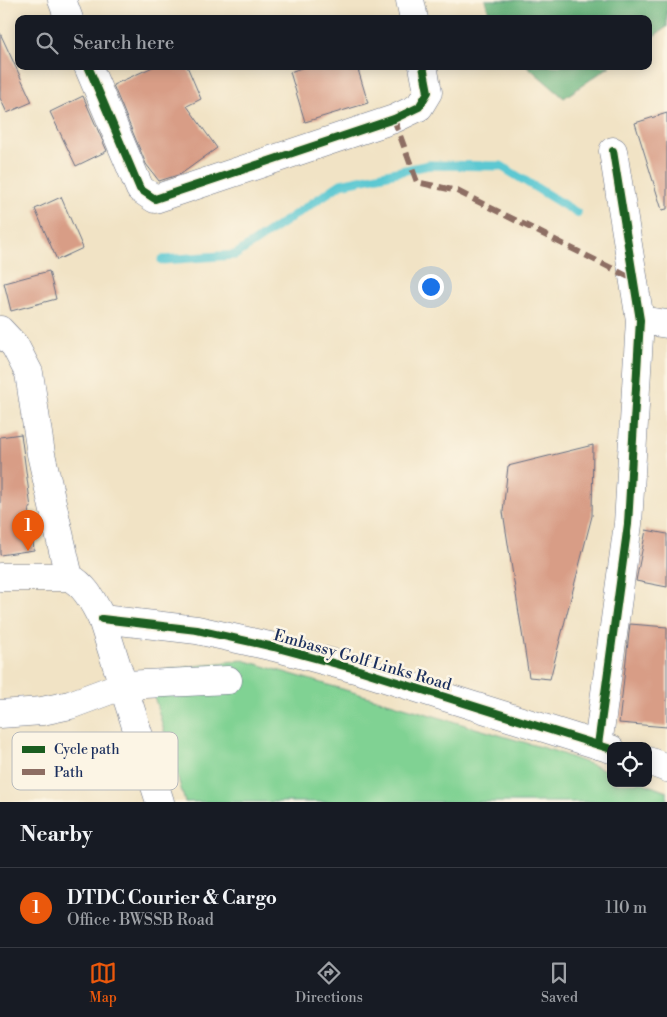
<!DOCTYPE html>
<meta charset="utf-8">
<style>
:root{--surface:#171b24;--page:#242831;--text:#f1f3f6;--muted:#9ea1a6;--line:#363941;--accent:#ea580c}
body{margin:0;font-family:"Libre Bodoni",serif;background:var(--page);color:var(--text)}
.controls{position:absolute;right:15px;bottom:15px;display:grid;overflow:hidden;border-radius:10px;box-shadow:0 2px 12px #0003}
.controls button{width:45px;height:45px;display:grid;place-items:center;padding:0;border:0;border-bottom:1px solid var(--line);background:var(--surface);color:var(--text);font:25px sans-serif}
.you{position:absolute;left:430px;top:286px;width:18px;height:18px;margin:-12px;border:4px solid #fff;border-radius:50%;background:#1a73e8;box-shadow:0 0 0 8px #1a73e833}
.badge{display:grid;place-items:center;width:32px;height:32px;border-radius:50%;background:var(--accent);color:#fff;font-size:16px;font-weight:700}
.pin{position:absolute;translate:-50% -41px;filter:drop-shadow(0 1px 2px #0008)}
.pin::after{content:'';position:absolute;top:26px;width:18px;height:15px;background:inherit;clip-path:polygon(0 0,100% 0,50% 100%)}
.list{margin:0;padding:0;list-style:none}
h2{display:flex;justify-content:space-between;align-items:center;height:65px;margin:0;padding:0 20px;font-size:21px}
h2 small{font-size:16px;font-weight:400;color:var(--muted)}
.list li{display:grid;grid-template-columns:32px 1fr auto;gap:15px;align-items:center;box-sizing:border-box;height:80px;padding:0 20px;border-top:1px solid var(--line)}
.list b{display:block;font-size:19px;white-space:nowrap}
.list p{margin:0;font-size:16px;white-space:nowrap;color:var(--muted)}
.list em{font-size:16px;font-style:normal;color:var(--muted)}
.icon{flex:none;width:28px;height:28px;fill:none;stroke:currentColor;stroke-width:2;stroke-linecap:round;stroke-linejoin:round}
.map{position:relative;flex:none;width:667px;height:802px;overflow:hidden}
.search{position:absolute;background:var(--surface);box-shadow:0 2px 12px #0003;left:15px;right:15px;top:15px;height:55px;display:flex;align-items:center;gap:12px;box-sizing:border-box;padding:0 18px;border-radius:10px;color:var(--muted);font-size:19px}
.sheet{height:145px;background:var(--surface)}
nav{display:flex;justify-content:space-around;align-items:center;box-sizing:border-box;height:70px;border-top:1px solid var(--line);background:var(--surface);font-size:14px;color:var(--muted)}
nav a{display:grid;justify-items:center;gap:2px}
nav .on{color:var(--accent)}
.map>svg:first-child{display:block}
</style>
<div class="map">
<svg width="667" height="802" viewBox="0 0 667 802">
<rect width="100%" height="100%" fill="#fcf5e5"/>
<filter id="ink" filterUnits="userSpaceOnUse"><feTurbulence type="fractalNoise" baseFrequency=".02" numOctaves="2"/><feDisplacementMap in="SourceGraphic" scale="10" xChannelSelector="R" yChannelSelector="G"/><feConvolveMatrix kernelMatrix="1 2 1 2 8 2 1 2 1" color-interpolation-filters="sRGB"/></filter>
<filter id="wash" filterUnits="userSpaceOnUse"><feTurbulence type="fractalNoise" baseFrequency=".0096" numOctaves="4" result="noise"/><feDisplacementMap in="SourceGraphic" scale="20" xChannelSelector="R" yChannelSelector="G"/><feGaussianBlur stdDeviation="1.12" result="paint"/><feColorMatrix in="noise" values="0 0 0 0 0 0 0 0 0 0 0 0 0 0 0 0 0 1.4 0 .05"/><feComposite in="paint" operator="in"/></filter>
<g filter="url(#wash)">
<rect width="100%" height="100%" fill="#f1e3c5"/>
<path fill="#80d293" stroke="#4e8078" d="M 243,660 L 554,751 L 611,772 L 611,783 L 643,783 L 667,792 L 667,802 L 185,802 L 147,672 Z"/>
<path fill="#68b47d" stroke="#42726e" d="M 485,0 L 667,0 L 667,27 L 648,40 L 648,19 L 491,19 Z
M 527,66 L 610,66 L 564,98 Z"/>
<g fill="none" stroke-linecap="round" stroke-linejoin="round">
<path stroke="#5bc8d2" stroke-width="9" d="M 162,260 L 235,255 L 341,184 L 429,165 L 501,166 L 577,213"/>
</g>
<g id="blocks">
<path fill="#d89d86" d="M 0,33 L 32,102 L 7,113 L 0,98 Z
M 155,66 L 187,66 L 201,99 L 187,106 L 217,148 L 181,174 L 159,181 L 146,164 L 113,85 Z
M 307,66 L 357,66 L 368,103 L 305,122 L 290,72 Z
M 83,96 L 107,151 L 76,166 L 50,112 Z
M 667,113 L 667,209 L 662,210 L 635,123 Z
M 61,197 L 83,248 L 57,260 L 35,209 Z
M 49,271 L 56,299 L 11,311 L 4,283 Z
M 21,434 L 31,508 L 29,508 L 34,550 L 0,555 L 0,437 Z
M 593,445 L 592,516 L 550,679 L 529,677 L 503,512 L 508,466 Z
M 646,530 L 667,534 L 667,587 L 636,581 Z
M 630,624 L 667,627 L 667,727 L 619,723 Z"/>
</g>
</g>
<g filter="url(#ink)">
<use href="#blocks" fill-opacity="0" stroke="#666e82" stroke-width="1"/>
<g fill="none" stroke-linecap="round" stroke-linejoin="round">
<defs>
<path id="minor" d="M 62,0 L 69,19
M 410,0 L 414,19
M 88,66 L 140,189 L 155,199 L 394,119 L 419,107 L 428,92 L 423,66
M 640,320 L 667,324
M 0,330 L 15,346 L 29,373 L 41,454 L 69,577
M 0,577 L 69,577 C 86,586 93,602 102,619
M 0,714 L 42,711 L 70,705 L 124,685 L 228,680
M 598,745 L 628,524 L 640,320 L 613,151"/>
<path id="tertiary" d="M 648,761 L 667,768
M 160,802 L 102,619 L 197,630 L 274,647 L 359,670 L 611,749"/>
</defs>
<use href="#minor" stroke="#666e82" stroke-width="29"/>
<use href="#tertiary" stroke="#666e82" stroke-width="29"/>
<use href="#minor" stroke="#fff" stroke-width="28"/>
<use href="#tertiary" stroke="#fff" stroke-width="28"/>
<path stroke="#8d6e63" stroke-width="6" stroke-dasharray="12 6" stroke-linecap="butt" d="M 394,119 L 417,182 L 457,191 L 633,279"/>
<defs>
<path id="cycleway" d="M 88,66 L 140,189 L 155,199 L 394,119 L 419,107 L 428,92 L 423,66
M 102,619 L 197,630 L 274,647 L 359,670 L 611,749
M 598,745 L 628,524 L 640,320 L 613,151"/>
</defs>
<use href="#cycleway" stroke="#fcf5e5" stroke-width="11"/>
<use href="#cycleway" stroke="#1b5e20" stroke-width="8"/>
</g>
</g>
<g text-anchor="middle" stroke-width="5" stroke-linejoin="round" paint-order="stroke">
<g font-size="16" fill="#1b2f5e" stroke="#fcf5e5">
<text transform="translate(363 659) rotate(16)" y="6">Embassy Golf Links Road</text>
</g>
</g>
<rect x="12" y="732" width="166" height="58" rx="8" fill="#fcf5e5" stroke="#b8babc" stroke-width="1"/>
<rect x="22" y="746" width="23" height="7" fill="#1b5e20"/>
<rect x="22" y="769" width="23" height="6" fill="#8d6e63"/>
<g font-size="14" fill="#1b2f5e">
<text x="54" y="754">Cycle path</text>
<text x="54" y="777">Path</text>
</g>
</svg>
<div class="controls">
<button><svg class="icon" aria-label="locate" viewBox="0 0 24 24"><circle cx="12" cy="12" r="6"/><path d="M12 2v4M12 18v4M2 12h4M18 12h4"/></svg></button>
</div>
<div class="you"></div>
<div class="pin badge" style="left:28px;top:551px">1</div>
<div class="search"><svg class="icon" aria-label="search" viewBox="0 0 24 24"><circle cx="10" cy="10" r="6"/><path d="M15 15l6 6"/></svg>Search here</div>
</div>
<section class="sheet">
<h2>Nearby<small></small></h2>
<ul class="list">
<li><span class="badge">1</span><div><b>DTDC Courier &amp; Cargo</b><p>Office · BWSSB Road</p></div><em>110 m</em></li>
</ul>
</section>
<nav>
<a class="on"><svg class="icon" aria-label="map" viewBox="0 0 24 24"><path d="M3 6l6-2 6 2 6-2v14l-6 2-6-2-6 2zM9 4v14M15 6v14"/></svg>Map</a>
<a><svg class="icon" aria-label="directions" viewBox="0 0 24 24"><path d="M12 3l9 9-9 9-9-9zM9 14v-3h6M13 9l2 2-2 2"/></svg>Directions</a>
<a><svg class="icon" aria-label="saved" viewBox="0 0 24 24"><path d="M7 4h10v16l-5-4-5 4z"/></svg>Saved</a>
</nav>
